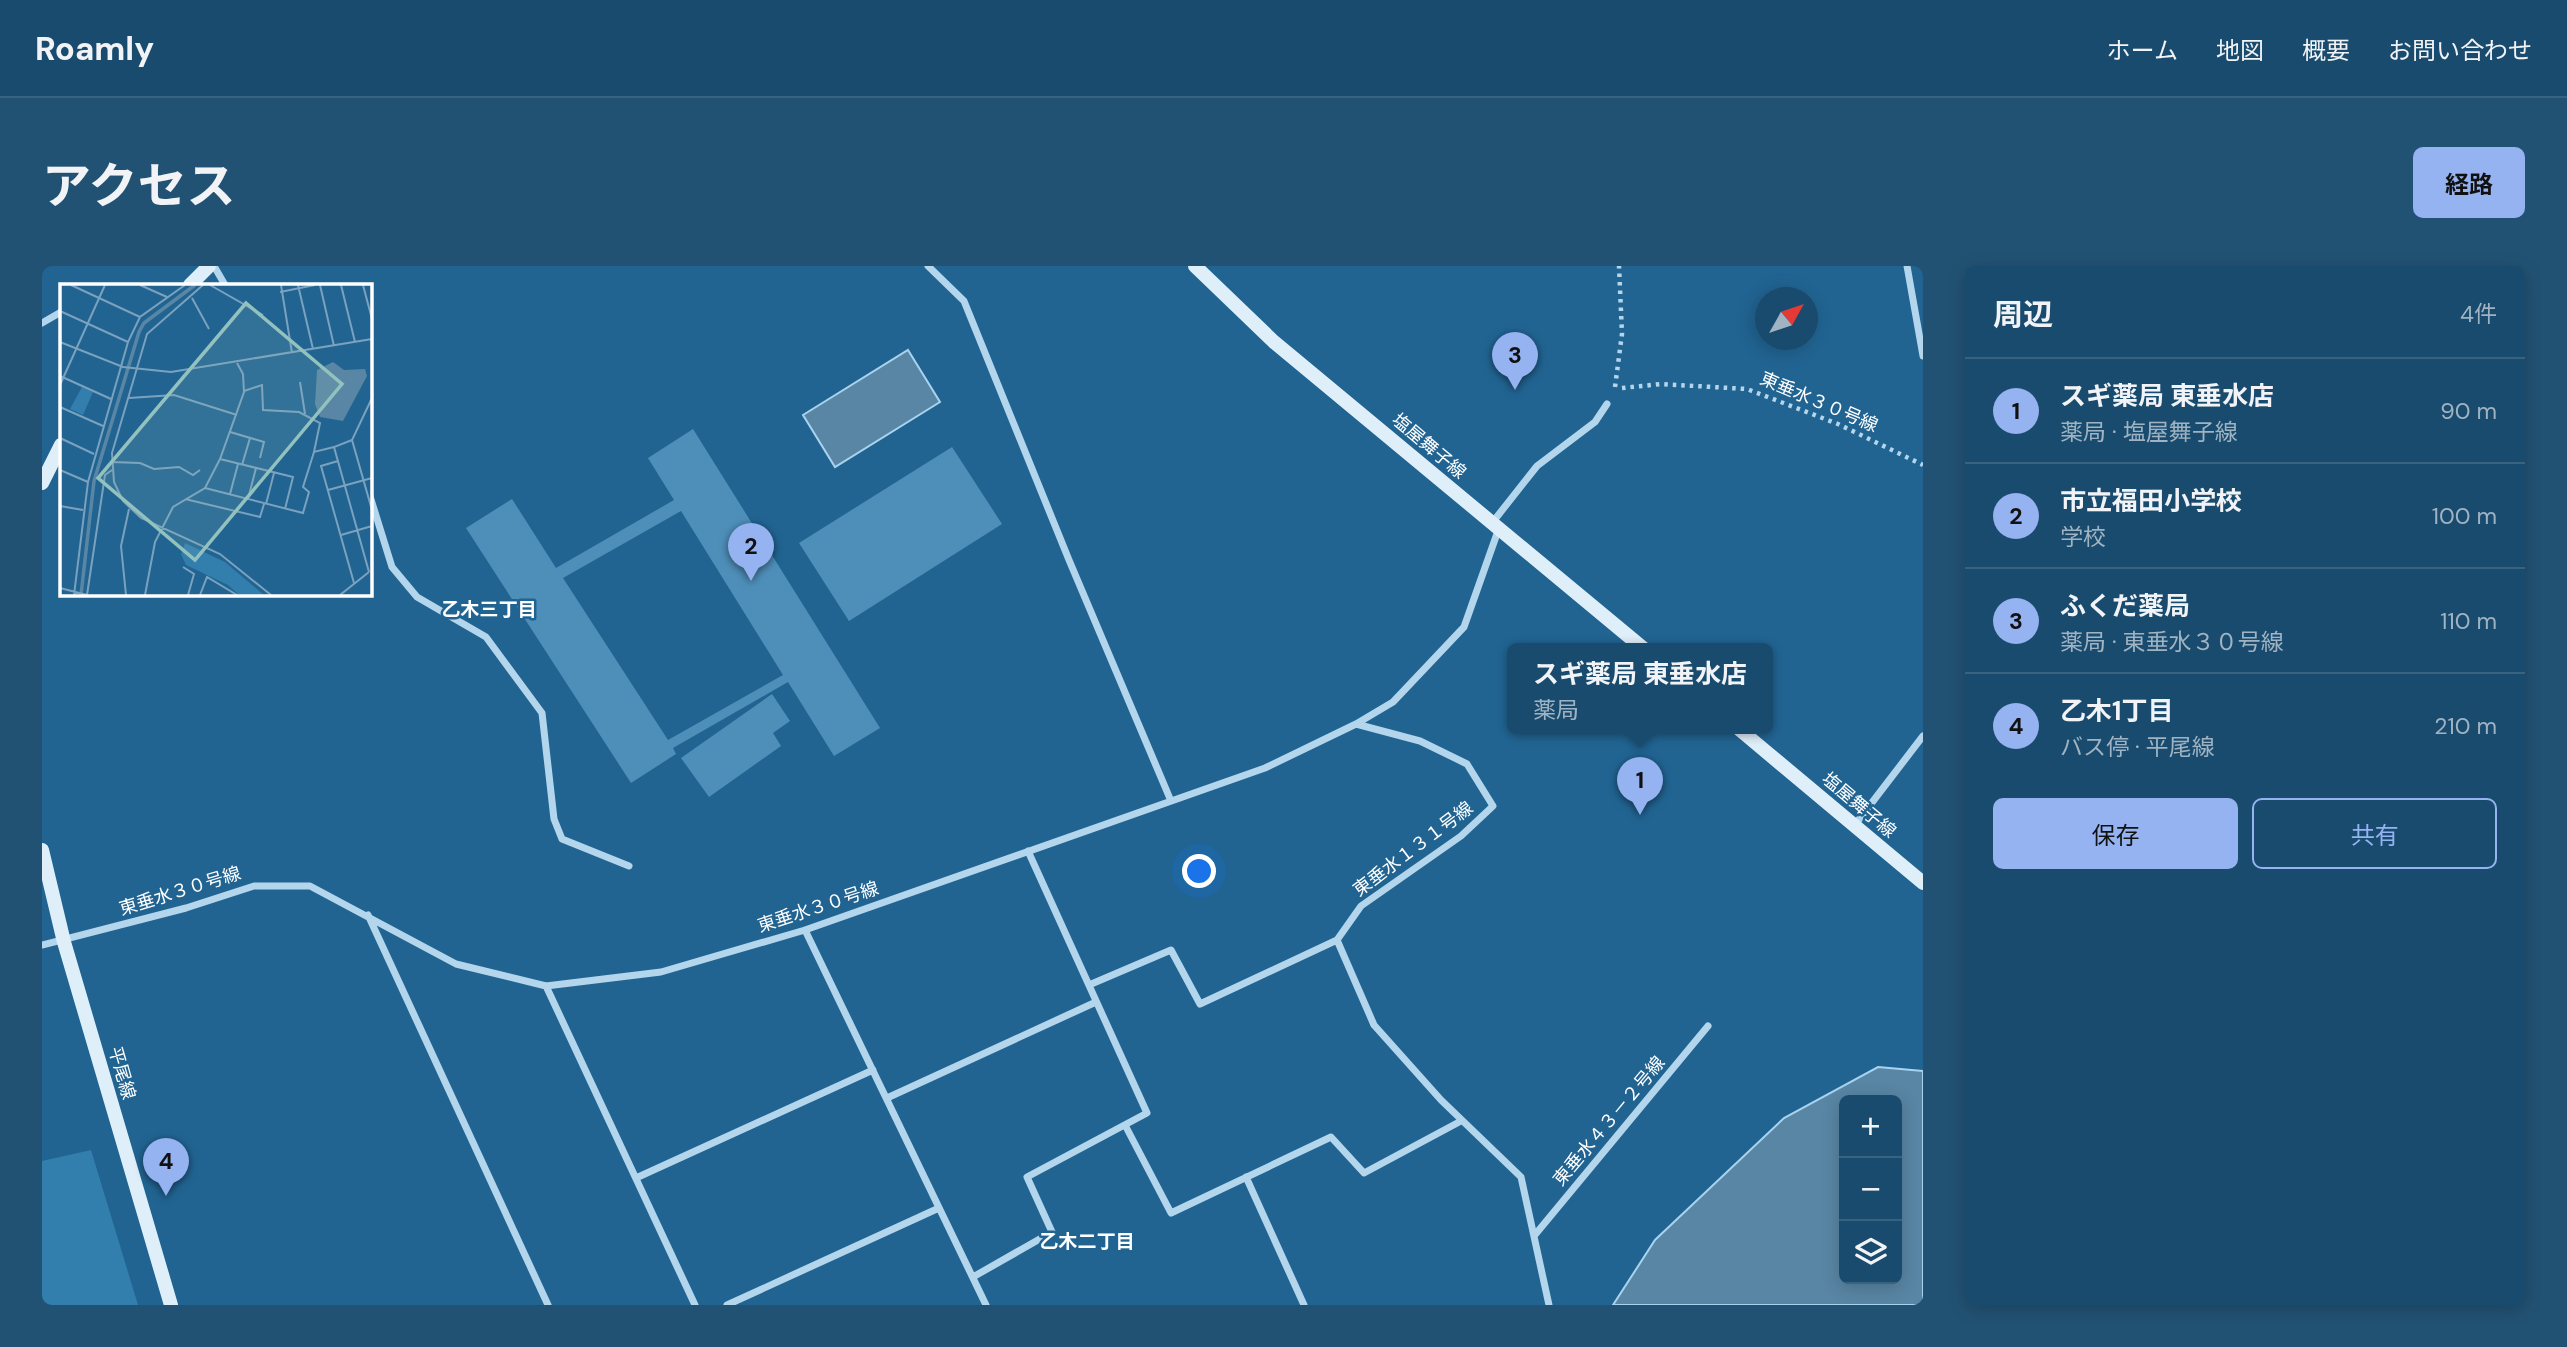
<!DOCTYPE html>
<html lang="ja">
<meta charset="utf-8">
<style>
:root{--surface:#194b6e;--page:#225273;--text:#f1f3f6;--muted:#9fb3c2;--line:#376381;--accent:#95b2f1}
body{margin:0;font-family:"DM Sans","Noto Sans JP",sans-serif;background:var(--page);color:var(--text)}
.controls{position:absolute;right:21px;bottom:21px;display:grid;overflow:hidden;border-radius:10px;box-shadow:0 4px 18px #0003}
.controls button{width:63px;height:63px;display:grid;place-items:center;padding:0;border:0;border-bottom:2px solid var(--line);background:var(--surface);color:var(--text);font:35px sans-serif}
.compass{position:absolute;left:1713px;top:21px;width:63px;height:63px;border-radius:50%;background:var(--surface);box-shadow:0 4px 18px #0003;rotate:50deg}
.you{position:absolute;left:1158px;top:606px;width:24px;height:24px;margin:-18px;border:5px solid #fff;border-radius:50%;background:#1a73e8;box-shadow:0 0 0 10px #1a73e833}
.badge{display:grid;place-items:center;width:46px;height:46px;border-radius:50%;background:var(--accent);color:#111;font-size:23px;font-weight:700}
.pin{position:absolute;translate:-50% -58px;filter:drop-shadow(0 2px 4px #0008)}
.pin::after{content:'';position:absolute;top:37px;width:24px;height:21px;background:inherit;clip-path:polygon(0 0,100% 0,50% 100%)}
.popup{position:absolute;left:1465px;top:377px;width:266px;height:91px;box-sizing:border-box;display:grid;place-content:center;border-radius:10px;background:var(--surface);filter:drop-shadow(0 2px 5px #0005);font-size:23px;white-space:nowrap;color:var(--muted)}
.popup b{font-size:26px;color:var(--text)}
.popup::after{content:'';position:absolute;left:50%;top:100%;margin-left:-14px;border:14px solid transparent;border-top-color:var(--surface)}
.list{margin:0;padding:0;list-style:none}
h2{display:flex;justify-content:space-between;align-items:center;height:91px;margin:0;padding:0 28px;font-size:30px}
h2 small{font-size:23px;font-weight:400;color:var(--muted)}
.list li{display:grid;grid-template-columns:46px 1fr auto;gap:21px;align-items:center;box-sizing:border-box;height:105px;padding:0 28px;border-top:2px solid var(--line)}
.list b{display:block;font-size:26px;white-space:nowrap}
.list p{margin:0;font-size:23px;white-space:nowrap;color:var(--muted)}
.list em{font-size:23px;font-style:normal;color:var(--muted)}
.actions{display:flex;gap:14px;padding:21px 28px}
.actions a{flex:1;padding:16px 0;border:2px solid var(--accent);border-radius:10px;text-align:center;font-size:24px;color:var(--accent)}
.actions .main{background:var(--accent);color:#111}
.icon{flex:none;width:38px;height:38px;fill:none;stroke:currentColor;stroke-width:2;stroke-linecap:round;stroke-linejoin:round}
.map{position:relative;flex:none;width:1881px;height:1039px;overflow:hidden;border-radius:10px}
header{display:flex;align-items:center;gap:42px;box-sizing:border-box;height:98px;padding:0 35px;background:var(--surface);border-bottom:2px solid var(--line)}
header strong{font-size:33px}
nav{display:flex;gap:38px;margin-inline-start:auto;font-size:24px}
.intro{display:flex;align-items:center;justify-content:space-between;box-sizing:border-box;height:168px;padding:0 42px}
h1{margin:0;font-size:49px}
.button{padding:18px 32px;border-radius:10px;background:var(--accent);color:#111;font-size:24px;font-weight:700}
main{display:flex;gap:42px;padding:0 42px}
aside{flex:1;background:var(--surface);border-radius:10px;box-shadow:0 4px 18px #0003}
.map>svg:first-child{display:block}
</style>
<header>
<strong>Roamly</strong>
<nav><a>ホーム</a><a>地図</a><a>概要</a><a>お問い合わせ</a></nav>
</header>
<div class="intro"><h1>アクセス</h1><a class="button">経路</a></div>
<main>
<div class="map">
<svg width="1881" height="1039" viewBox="0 0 1881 1039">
<rect width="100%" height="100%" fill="#216492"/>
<path fill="#327ead" d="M 49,884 L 96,1039 L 0,1039 L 0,895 Z"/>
<path fill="#5986a5" stroke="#a7d3ee" stroke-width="2" fill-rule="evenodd" d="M 866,84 L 898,136 L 793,201 L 761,149 Z
M 1836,801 L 1881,805 L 1881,1039 L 1571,1039 L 1613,974 L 1742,852 ZM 1802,834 L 1855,834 L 1855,1013 L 1802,1013 Z"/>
<path fill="#4e8fba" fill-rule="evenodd" d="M 651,163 L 838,462 L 792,490 L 746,416 L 631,482 L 634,488 L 589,517 L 424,262 L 470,233 L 514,302 L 632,234 L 606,192 ZM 639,245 L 741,409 L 626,474 L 521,312 Z
M 910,181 L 960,258 L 807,355 L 757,277 Z
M 730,428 L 748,455 L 731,467 L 739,480 L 667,531 L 639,492 Z"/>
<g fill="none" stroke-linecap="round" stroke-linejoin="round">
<path stroke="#b3d6ed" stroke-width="4.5" stroke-dasharray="3.5 5" stroke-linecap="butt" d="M 1573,121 L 1580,68 L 1577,0
M 1580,122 L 1619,118 L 1705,123 L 1796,158 L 1881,199"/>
<path stroke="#b3d6ed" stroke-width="7" d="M 172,0 L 183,19
M 886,0 L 922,35 L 1027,294 L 1129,535
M 1865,0 L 1881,90
M 0,57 L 19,46
M 327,227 L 350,301 L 375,331 L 444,371 L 500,447 L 512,553 L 520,573 L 587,600
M 1450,257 L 1495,200 L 1553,156 L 1565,138
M 1314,458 L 1378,475 L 1425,498 L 1451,540 L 1419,570 L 1319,640 L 1295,674 L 1332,759 L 1399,834 L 1479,911 L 1507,1039
M 1812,560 L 1881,470
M 326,649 L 506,1039
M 763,664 L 944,1039
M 0,679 L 144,642 L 212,620 L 268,620 L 414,698 L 504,720 L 619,706 L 763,664 L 1223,502 L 1314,458 L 1351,436 L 1422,361 L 1457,262
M 1047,719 L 1129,684 L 1158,738 L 1295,674
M 504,720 L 653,1039
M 845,832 L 1054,736
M 1083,859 L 1129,947 L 1289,871 L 1322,907 L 1419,855
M 1204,911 L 1262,1039
M 594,912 L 831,804
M 1492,970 L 1666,760
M 931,1011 L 1010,966 L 985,911 L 1105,847 L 986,585
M 685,1039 L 897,942"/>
<path stroke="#dfeffa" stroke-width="14" d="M 1153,0 L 1232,76 L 1602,383
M 148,19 L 167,0
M 0,217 L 19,179
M 1697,463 L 1881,617
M 0,584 L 22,676 L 129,1039"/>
</g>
<g text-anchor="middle" stroke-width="5" stroke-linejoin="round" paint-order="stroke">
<g font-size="18" fill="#fff" stroke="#216492">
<text transform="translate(1777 136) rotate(23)" y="6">東垂水３０号線</text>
<text transform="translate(1387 180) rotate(40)" y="6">塩屋舞子線</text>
<text transform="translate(1817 539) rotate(40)" y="6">塩屋舞子線</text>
<text transform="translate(1371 583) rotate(-37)" y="6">東垂水１３１号線</text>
<text transform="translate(138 625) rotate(-17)" y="6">東垂水３０号線</text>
<text transform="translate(776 641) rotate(-18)" y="6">東垂水３０号線</text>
<text transform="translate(80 807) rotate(74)" y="6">平尾線</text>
<text transform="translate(1567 855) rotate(-50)" y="6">東垂水４３－２号線</text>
</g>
<g font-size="19" font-weight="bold" fill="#fff" stroke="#216492">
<text x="447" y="350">乙木三丁目</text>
<text x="1045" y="982">乙木二丁目</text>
</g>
</g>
<g transform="translate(18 18)">
<rect width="312" height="312" fill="#216492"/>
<path d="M 22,103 L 33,108 L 23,131 L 10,125 ZM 125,259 L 165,278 L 204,311 L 179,311 L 168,301 L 126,281 L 121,270 Z" fill="#327ead"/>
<path d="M 273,78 L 284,86 L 305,85 L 307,92 L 283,137 L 260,133 L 255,120 L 257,86 Z" fill="#5986a5"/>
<path fill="none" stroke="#5986a5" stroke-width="3.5" d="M 21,311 L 34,197 L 79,48 L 84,39 L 135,1"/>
<path fill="none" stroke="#7aa2be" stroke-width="2" d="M 11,1 L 80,33M 80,1 L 107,13M 143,1 L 87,50 L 52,169 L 54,198 L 63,217 L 81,234 L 160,270 L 211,311M 150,1 L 203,31M 221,1 L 232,69M 238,1 L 253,65M 260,1 L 274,62M 281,1 L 295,58M 303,1 L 312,35M 220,8 L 255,1M 132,14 L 149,45M 0,27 L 68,58M 0,58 L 63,83 L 111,88 L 312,55M 0,92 L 51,115M 240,98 L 245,130M 0,101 L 45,1M 184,107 L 202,101 L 203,126 L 239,128 L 260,139 L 254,168 L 274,163M 69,114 L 114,111 L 177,131M 312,114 L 292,156 L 312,226M 0,123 L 43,142M 170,148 L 204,158 L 200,174M 0,154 L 34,170M 292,156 L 274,163 L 309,288M 160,175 L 233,193 L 225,225M 278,177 L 261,182 L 294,299M 52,178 L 80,179 L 94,185 L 119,183 L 133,191 L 140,186M 182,181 L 190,154M 0,186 L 28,198M 145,204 L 243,229 L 249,208 L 243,203 L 254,168M 268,206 L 312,194M 170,210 L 178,180M 125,215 L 200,233 L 204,220M 188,215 L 196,184M 206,220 L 214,189M 0,222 L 23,226M 281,251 L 312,242M 123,283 L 134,290 L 128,311M 0,304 L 27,311M 14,311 L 28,198 L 68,58 L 80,33 L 125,1M 27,311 L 45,191 L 52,186M 66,311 L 61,262 L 69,225M 85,311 L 95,258 L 113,223 L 145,204 L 160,175 L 184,108 L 183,90 L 177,79M 140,311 L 147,293 L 177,311M 280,311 L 309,288"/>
<path fill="#93c1be" fill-opacity="0.15" stroke="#93c1be" stroke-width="3.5" d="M 186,19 L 282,100 L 135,276 L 38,194 Z"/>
<rect width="312" height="312" fill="none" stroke="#fff" stroke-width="3.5"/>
</g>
</svg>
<div class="controls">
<button>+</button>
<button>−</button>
<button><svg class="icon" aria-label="layers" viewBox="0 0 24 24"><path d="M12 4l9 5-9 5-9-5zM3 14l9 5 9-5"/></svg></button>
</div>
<svg class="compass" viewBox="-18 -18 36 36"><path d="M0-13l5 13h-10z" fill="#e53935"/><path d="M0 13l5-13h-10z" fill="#9fb3c2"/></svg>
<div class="you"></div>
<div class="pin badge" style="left:1598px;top:549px">1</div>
<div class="popup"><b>スギ薬局 東垂水店</b>薬局</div>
<div class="pin badge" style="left:709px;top:315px">2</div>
<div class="pin badge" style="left:1473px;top:124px">3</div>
<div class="pin badge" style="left:124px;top:930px">4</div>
</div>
<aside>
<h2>周辺<small>4件</small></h2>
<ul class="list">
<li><span class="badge">1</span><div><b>スギ薬局 東垂水店</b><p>薬局 · 塩屋舞子線</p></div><em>90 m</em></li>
<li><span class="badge">2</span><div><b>市立福田小学校</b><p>学校</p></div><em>100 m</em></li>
<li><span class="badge">3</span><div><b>ふくだ薬局</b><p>薬局 · 東垂水３０号線</p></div><em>110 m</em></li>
<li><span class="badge">4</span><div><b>乙木1丁目</b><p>バス停 · 平尾線</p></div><em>210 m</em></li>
</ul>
<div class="actions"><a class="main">保存</a><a>共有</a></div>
</aside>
</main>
